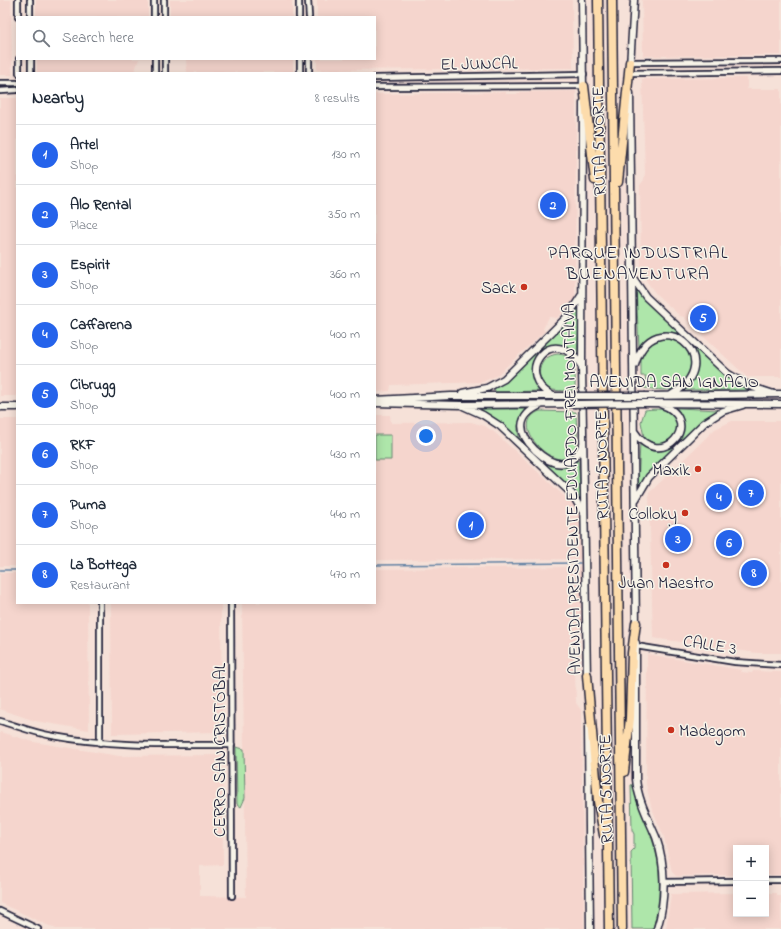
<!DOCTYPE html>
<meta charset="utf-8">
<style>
:root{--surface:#fff;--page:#f2f2f3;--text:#1f2937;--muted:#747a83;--line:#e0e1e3;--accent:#2563eb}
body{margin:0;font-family:"Indie Flower",sans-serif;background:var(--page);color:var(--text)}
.controls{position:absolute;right:12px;bottom:12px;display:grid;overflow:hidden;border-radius:0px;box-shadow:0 2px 10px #0003}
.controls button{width:36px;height:36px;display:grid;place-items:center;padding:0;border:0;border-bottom:1px solid var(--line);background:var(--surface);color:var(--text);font:20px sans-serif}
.you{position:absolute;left:426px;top:436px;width:14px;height:14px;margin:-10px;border:3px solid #fff;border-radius:50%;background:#1a73e8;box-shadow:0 0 0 6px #1a73e833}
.badge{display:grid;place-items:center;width:26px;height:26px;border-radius:50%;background:var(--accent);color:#fff;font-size:13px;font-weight:700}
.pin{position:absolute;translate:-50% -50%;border:2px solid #fff;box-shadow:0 1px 4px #0006}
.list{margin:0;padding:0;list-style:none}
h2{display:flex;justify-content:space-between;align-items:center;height:52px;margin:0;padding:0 16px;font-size:17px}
h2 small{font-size:13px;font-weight:400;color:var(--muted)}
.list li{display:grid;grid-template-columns:26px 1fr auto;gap:12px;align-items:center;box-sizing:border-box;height:60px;padding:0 16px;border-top:1px solid var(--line)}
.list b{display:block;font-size:15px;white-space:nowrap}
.list p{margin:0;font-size:13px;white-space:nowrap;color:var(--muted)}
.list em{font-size:13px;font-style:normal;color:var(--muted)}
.icon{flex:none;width:22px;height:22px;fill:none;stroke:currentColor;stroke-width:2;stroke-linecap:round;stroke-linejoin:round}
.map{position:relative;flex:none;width:781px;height:929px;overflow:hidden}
.search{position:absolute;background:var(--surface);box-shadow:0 2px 10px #0003;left:16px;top:16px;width:360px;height:44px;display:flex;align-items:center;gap:10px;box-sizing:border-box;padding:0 14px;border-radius:0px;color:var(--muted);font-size:15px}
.panel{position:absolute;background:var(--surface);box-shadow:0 2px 10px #0003;left:16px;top:72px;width:360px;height:532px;border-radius:0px}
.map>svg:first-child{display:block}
</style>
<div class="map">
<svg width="781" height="929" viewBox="0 0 781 929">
<rect width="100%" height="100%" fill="#f6e1d8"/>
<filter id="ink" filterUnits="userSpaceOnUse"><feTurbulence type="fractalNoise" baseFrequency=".025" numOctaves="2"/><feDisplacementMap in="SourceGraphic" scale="8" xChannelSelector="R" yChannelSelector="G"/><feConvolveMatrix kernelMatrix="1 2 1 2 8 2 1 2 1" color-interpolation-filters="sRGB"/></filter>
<g filter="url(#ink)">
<path fill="#f5d5cd" d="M 0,0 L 11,0 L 12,75 L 0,75 Z
M 36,0 L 148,0 L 148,17 L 36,17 Z
M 170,0 L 292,0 L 292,17 L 170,17 Z
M 317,0 L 572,0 L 573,68 L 317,70 L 317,59 L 375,59 L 375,17 L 317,17 Z
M 642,0 L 781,0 L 781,55 L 643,56 Z
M 37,59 L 139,59 L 134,73 L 37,73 Z
M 186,59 L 293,59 L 293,72 L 187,72 Z
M 747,78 L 747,89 L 781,89 L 781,377 L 747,377 L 690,324 L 684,317 L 680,316 L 656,294 L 647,282 L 641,267 L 640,185 L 644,180 L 645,173 L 642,79 Z
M 576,91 L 575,300 L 557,318 L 549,317 L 543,329 L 545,331 L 496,376 L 482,382 L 391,385 L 390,391 L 375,392 L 375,94 L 506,92 L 506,94 L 520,94 L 520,92 Z
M 0,98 L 17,98 L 17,396 L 0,396 Z
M 375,415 L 390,415 L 391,423 L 471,422 L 485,426 L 494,432 L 575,506 L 580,516 L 581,559 L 375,560 Z
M 0,419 L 17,419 L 17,566 L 0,566 Z
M 732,421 L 781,421 L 781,653 L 757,653 L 653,638 L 649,493 L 715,429 Z
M 581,567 L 582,627 L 578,630 L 574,643 L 576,703 L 581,710 L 584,929 L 56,929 L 0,903 L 0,732 L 34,742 L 119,756 L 222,755 L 223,865 L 200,866 L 200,896 L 246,897 L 242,603 L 375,603 L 375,569 Z
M 0,573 L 17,573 L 17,603 L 88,603 L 89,730 L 35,721 L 0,709 Z
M 111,603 L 221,603 L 222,732 L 112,734 Z
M 647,654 L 741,670 L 741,672 L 752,673 L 753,671 L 781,672 L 781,875 L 766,875 L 766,848 L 736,848 L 736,875 L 676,876 L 672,872 L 664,837 L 651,806 L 646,784 Z
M 736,893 L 736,914 L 766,914 L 766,893 L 777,893 L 777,896 L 781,896 L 781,929 L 666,929 L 671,894 Z"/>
<path fill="#aee6aa" stroke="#688472" d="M 636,288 L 646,300 L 733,381 L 750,390 L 684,390 C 720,358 676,307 639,347 Z
M 577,308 L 580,308 L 577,354 C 547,328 515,366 541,391 L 496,392 L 494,389 L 509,378 L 568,320 Z
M 665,337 C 670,338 677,339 681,341 C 698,353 694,385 673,389 C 664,391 653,389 644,388 L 646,376 L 641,376 L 641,358 L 651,341 Z
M 558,354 C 578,356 575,374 575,390 C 568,390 557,392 550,389 C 534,382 536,356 558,354 Z
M 677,408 L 719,410 L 694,429 L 638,486 L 640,443 C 663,467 695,436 677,408 Z
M 480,409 L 526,409 C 521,416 517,423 518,432 C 519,441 527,447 533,452 C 546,465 563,476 578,460 L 581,503 L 556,476 L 492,417 Z
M 645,410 C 652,409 663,408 670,412 C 690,424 666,459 644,437 L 641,422 Z
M 540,411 L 576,412 C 576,424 579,437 575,449 C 564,482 503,425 540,411 Z
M 375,435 L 391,435 L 391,460 L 375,460 Z
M 236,747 L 244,749 L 245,798 L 241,807 L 237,804 Z
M 634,784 C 640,806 649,827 655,849 C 662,873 660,906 653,929 L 632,929 L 631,852 L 634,849 L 634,834 L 632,830 L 631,785 Z"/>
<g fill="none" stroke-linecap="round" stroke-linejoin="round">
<path stroke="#6282a4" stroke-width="1.5" d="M 375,565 L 580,563
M 0,570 L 17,570"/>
<defs>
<path id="street" d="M 18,0 L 18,17
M 30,0 L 30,17
M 154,0 L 154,17
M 164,0 L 164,17
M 299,0 L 299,17
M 308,0 L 309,17
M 19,59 L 19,73
M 31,59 L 31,73
M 155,59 L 155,73
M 165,59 L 165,73
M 300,59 L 300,73
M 309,59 L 309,73
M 630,62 L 781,61
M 630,73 L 781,71
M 375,78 L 584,74
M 0,83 L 17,83
M 375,87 L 584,86
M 0,91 L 17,90
M 100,603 L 100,743
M 231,603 L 232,896
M 636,646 L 735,662 L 781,665
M 0,721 C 17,726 35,733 53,736 C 112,747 172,745 232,745
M 766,880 L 781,880
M 663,882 L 736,881
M 0,911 L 38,929"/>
<path id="secondary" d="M 582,0 L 583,90
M 630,66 L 634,0
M 630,93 L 636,626
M 583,103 L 582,368 L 587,679
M 633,278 L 646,297 L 727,373 L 749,386 L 774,394
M 635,365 C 654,299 733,359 671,395
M 462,393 L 487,388 L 504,379 L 568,316 L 581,296
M 553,396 C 510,374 554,319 582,367
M 646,396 L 781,394
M 375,400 L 451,396 L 574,396
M 375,403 L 461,405 L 574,404
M 646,403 L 781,404
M 541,405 C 516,416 518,433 535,450 C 554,468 571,470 583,444
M 463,406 L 483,415 L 500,426 L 572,494 L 584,514
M 0,407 L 17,407
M 634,431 C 661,474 707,420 660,404
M 636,499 L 649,477 L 704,423 L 723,411 L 743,405
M 636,643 L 636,779 C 638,800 648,818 656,837 C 666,865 666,901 657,929
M 588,727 L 590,929"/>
<path id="highway" d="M 598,0 L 609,929
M 612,0 L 622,929
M 584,86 L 595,180
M 618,182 L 630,62
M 587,675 L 598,801 L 604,835
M 624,772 L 630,718 L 632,653 L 636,623"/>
</defs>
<use href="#street" stroke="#22223b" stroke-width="8"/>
<use href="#secondary" stroke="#22223b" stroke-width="9"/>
<use href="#highway" stroke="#22223b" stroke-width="11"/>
<use href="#street" stroke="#f7f3e8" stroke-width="4.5"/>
<use href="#secondary" stroke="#f7f3e8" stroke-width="6"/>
<use href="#highway" stroke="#fddcac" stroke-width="8"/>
<defs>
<path id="secondary-bridge" d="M 574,396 L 646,396
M 574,404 L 646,403"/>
</defs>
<use href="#secondary-bridge" stroke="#22223b" stroke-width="9" stroke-linecap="butt"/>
<use href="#secondary-bridge" stroke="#f7f3e8" stroke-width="6"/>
</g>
</g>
<g fill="#c8321e" stroke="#f7f3e8" stroke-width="1.5">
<circle cx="524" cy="287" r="4"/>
<circle cx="698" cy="469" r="4"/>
<circle cx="685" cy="513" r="4"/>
<circle cx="666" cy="565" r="4"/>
<circle cx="671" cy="730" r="4"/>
</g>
<g text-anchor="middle" stroke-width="3" stroke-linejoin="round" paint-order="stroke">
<g font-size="17" fill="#22223b" stroke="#f7f3e8">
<text transform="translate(479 63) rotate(-1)" y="6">EL JUNCAL</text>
<text transform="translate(598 141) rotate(-91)" y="6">RUTA 5 NORTE</text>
<text x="674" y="387">AVENIDA SAN IGNACIO</text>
<text transform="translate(601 465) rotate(-91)" y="6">RUTA 5 NORTE</text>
<text transform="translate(571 489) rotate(-91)" y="6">AVENIDA PRESIDENTE EDUARDO FREI MONTALVA</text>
<text transform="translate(710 644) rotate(9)" y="6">CALLE 3</text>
<text transform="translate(219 750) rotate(-90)" y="6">CERRO SAN CRISTÓBAL</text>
<text transform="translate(605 789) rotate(-91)" y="6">RUTA 5 NORTE</text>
</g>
<g font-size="17" fill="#22223b" stroke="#f7f3e8" text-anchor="end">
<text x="516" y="293">Sack</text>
<text x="690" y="475">Maxik</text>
<text x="677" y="519">Colloky</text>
<text x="666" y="588" text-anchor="middle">Juan Maestro</text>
<text x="679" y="736" text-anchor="start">Madegom</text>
</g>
<g font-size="18" letter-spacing="1" fill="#22223b" stroke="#f7f3e8">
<text x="638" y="258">PARQUE INDUSTRIAL<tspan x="638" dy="21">BUENAVENTURA</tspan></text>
</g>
</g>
</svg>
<div class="controls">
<button>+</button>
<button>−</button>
</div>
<div class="you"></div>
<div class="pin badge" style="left:471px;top:525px">1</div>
<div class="pin badge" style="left:553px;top:205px">2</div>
<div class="pin badge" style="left:678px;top:539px">3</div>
<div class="pin badge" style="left:719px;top:497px">4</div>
<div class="pin badge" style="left:703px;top:318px">5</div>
<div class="pin badge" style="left:729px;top:543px">6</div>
<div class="pin badge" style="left:751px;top:493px">7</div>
<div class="pin badge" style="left:754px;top:573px">8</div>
<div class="search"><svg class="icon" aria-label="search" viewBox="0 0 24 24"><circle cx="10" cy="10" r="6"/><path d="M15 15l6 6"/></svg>Search here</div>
<section class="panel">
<h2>Nearby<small>8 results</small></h2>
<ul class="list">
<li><span class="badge">1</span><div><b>Artel</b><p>Shop</p></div><em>130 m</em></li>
<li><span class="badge">2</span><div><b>Alo Rental</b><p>Place</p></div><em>350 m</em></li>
<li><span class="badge">3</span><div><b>Espirit</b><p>Shop</p></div><em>360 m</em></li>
<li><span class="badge">4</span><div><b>Caffarena</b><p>Shop</p></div><em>400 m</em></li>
<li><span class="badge">5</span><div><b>Cibrugg</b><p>Shop</p></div><em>400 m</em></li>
<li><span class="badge">6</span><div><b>RKF</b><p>Shop</p></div><em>430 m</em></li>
<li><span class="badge">7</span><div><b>Puma</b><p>Shop</p></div><em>440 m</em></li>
<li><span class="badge">8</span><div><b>La Bottega</b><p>Restaurant</p></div><em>470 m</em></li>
</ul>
</section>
</div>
